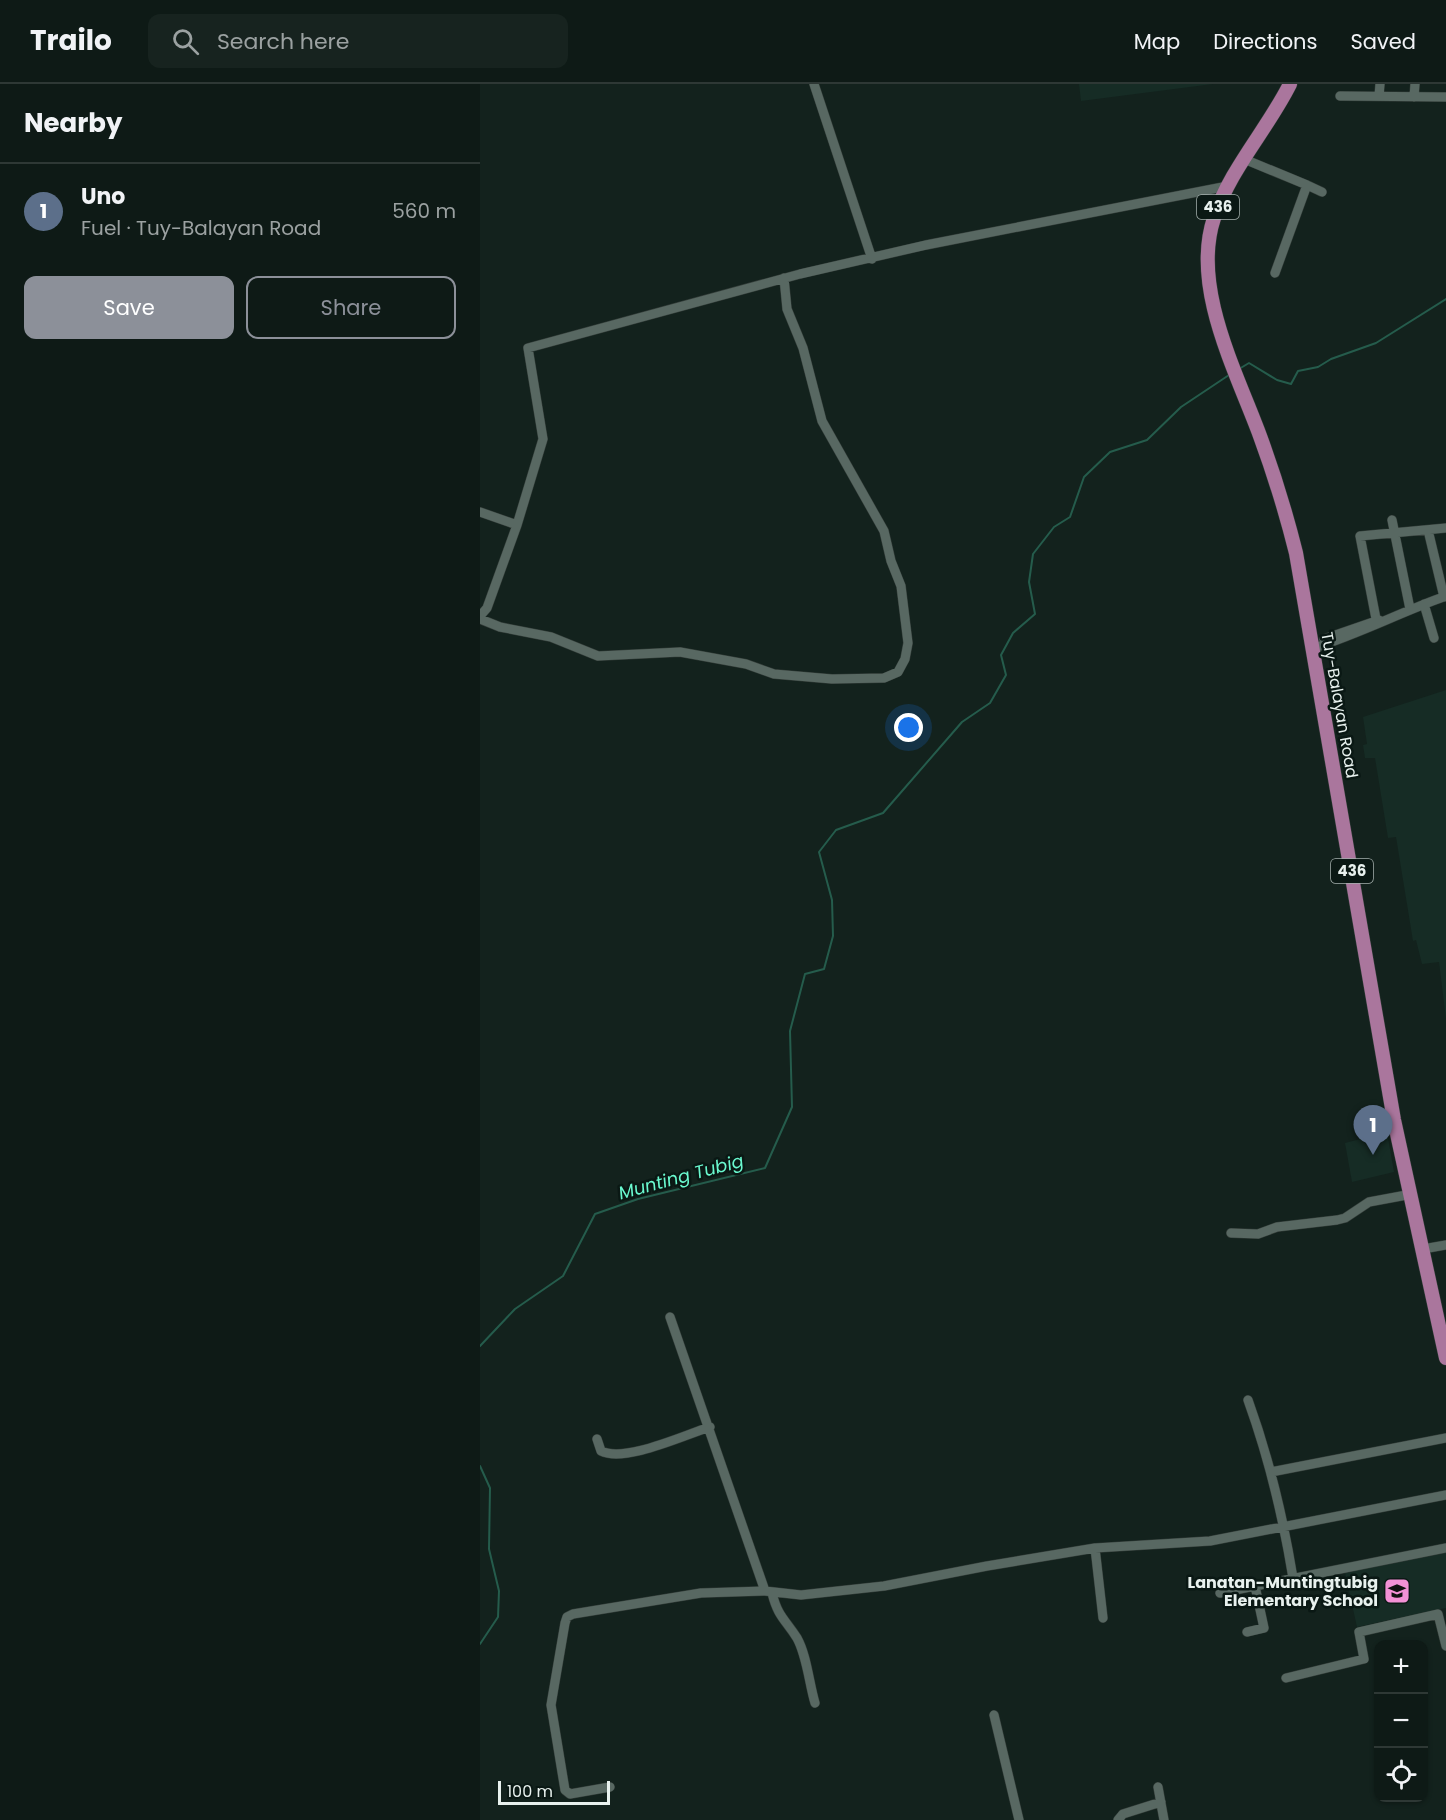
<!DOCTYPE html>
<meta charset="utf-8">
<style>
:root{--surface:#0e1a16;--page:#17231f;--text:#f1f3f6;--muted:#9ba1a1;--line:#2e3835;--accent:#8c9099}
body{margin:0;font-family:Poppins,sans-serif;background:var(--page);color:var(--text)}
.controls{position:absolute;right:18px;bottom:18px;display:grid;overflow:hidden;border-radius:12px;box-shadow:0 2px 4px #0004}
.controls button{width:54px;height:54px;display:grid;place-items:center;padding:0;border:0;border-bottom:2px solid var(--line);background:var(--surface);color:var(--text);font:30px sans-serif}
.scale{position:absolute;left:18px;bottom:15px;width:112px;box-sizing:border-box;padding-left:6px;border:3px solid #e8f1ee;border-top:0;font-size:16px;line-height:21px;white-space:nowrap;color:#e8f1ee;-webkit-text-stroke:4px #0a1814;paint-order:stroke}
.you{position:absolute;left:429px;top:644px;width:21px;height:21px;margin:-15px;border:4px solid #fff;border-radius:50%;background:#1a73e8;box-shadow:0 0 0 9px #1a73e833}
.badge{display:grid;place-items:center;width:39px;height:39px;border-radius:50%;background:var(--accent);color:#fff;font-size:20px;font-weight:700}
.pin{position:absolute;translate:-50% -50px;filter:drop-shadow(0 2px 3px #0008)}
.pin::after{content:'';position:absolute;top:32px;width:21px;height:18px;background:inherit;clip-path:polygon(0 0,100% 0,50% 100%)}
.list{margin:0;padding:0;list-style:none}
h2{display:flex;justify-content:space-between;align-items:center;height:78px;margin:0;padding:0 24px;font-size:26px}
h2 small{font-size:20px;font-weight:400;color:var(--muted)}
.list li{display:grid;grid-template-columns:39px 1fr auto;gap:18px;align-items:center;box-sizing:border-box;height:96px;padding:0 24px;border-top:2px solid var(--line)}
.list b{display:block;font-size:22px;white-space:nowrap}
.list p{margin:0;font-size:20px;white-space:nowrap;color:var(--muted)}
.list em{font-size:20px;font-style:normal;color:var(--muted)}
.actions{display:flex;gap:12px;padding:18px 24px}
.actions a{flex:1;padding:14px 0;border:2px solid var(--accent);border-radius:12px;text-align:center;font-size:21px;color:var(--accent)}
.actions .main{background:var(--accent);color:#fff}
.icon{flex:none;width:33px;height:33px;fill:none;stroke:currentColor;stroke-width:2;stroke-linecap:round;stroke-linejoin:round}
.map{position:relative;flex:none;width:966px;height:1736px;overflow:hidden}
header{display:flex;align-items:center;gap:36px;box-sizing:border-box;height:84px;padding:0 30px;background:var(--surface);border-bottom:2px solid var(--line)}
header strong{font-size:28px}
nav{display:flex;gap:33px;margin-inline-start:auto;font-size:21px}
.search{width:420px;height:54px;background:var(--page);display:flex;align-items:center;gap:15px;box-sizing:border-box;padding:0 21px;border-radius:12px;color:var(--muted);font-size:22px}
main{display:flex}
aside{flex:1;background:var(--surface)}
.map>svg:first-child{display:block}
</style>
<header>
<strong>Trailo</strong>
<div class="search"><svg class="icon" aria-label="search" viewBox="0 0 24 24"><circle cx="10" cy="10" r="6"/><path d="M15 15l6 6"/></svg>Search here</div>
<nav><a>Map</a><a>Directions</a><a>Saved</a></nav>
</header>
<main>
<aside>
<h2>Nearby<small></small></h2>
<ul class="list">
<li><span class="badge" style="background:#5c6f8a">1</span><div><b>Uno</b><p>Fuel · Tuy-Balayan Road</p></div><em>560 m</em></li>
</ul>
<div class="actions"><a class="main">Save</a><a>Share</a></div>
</aside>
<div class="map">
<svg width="966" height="1736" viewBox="0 0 966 1736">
<rect width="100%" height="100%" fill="#13221d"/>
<path fill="#162c25" d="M 599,0 L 733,0 L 601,17 Z
M 966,606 L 966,935 L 959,878 L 942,880 L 936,856 L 933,857 L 916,753 L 908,754 L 895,674 L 885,674 L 883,661 L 887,660 L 883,633 Z
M 907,1048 L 914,1088 L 872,1098 L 865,1059 Z
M 966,1466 L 966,1524 L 877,1543 L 865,1489 Z"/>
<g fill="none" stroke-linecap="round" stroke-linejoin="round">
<path stroke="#255c4c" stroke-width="2" d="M 759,285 L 769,279 L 797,296 L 811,300 L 818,287 L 838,283 L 851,275 L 896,259 L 966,215
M 0,1262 L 35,1225 L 83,1192 L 115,1130 L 158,1115 L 285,1084 L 312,1023 L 310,947 L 325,890 L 344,885 L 353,852 L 352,816 L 339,768 L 356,746 L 403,729 L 482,638 L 510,619 L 526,591 L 521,571 L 533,549 L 555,530 L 549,498 L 553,470 L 574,443 L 590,433 L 604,393 L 630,368 L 667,356 L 701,323 L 749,291
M 0,1382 L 10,1404 L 9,1465 L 19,1507 L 18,1533 L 0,1560"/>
<defs>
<path id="street" d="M 334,0 L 392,175
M 860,12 L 966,13
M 899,12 L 900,0
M 934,13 L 935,0
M 764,75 L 827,101 L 795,189
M 827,101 L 842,108
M 0,428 L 37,441 L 63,355 L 48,264 L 320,190 L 446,161 L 748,102
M 912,436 L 930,525
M 948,446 L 964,513
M 944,520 L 954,554
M 0,532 L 7,524 L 37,441
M 0,535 L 20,543 L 71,553 L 118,572 L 200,568 L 266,580 L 294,590 L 352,595 L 404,594 L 418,588 L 425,575 L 428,559 L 421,502 L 411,477 L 404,447 L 342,337 L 323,264 L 307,225 L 304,194
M 897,540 L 880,452 L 966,444
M 844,555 L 899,536
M 834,564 C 879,550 921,528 966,512
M 751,1149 L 778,1150 L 797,1143 L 857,1136 L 865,1134 L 889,1118 L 932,1110
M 943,1165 L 966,1161
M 190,1233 L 285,1507
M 768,1316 C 789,1374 803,1433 813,1494
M 117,1355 L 121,1367 C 145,1379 204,1351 230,1343
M 791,1388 L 966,1354
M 615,1464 L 623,1534
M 292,1509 C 298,1533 305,1535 317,1554 C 327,1572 329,1599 335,1619
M 740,1509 L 966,1464
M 767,1548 L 784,1544 L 775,1502
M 806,1594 L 884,1575 L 879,1548 L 958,1530 L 966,1562
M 514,1631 L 539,1736
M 130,1703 L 90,1710 L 85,1706 L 71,1621 L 85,1539 L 87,1533 L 93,1530 L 221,1509 L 285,1507 L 321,1511 L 404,1502 L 507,1482 L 615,1464 L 730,1457 L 966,1411
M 678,1703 L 684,1736
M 638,1736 L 643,1730 L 681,1718"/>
<path id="primary" d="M 810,0 C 787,46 750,85 734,134 C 711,203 756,287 780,352 C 794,390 806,429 816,469 L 914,1036 L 966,1274"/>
</defs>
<use href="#street" stroke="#343e3a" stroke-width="10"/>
<use href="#primary" stroke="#343e3a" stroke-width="15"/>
<use href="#street" stroke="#586862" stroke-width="9"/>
<use href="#primary" stroke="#aa769d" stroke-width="14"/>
</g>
<defs>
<symbol id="school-square" viewBox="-11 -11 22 22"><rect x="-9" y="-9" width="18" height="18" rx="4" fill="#f391d6" stroke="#0a1814"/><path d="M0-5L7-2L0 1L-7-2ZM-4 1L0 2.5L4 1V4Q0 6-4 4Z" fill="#111"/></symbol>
</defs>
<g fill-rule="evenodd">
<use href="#school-square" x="902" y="1492" width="30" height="30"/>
</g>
<g text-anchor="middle" stroke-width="5" stroke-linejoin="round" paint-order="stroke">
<g fill="#0a1814" stroke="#a5b0ad" stroke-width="1.5">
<rect x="717" y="111" width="42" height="24" rx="4.5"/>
<rect x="851" y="775" width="42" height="24" rx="4.5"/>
</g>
<g font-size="15" font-weight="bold" fill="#e8f1ee">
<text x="738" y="128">436</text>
<text x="872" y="792">436</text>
</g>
<g font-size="16" fill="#e8f1ee" stroke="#0a1814">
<text transform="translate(860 621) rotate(80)" y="6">Tuy-Balayan Road</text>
</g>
<g font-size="16" font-weight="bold" fill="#e8f1ee" stroke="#0a1814" text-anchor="end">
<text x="898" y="1504">Lanatan-Muntingtubig<tspan x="898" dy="18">Elementary School</tspan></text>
</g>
<g font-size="18" font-style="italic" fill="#6af9cf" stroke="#0a1814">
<text transform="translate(201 1093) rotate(-15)" y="6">Munting Tubig</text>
</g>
</g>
</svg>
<div class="controls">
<button>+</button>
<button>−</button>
<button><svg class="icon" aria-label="locate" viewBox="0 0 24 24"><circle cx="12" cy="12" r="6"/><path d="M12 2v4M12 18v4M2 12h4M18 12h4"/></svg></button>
</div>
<div class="scale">100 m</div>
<div class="you"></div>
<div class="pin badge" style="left:893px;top:1071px;background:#5c6f8a">1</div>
</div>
</main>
